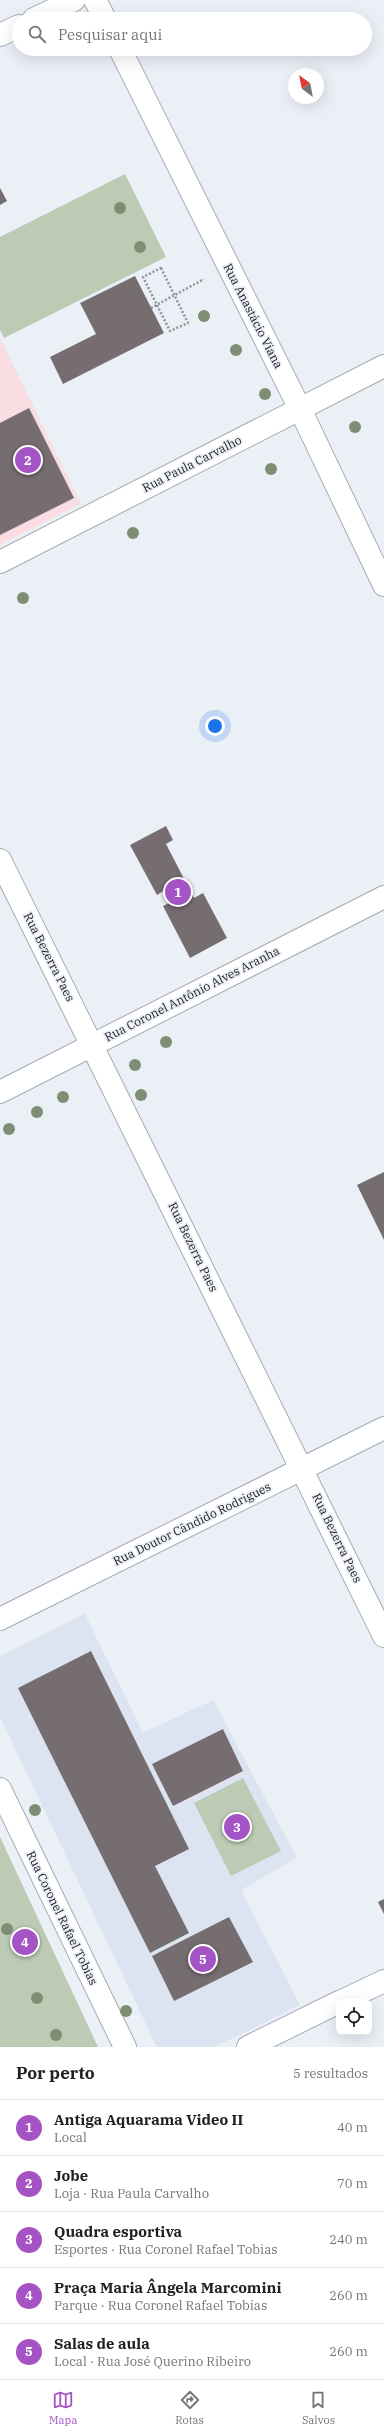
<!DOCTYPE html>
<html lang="pt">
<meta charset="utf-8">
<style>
:root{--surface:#fff;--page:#f2f2f2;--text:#202124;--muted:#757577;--line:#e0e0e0;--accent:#a454c5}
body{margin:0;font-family:"IBM Plex Serif",serif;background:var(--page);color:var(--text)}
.controls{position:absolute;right:12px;bottom:12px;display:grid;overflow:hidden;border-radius:8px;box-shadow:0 4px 16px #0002}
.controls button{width:36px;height:36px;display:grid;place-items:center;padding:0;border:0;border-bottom:1px solid var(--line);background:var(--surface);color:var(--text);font:20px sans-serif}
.compass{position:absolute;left:288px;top:68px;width:36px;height:36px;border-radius:50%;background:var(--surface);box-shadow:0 4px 16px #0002;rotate:328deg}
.you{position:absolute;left:215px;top:726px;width:14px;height:14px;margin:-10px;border:3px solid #fff;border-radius:50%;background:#1a73e8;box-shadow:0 0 0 6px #1a73e833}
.badge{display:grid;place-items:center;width:26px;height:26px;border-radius:50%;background:var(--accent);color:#fff;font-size:13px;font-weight:700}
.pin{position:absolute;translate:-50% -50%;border:2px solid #fff;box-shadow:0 1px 4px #0006}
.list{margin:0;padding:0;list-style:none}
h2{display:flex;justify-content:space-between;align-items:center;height:52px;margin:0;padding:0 16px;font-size:17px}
h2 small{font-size:13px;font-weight:400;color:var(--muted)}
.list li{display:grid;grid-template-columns:26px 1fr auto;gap:12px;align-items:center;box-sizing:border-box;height:56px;padding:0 16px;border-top:1px solid var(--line)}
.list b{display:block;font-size:15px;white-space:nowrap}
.list p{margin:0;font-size:13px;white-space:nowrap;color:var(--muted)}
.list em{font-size:13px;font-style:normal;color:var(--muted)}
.icon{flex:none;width:22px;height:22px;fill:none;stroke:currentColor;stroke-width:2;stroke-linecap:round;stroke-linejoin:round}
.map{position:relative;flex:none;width:384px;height:2047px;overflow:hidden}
.search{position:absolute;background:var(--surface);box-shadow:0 4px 16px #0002;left:12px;right:12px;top:12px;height:44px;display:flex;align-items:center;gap:10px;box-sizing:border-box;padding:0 14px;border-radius:22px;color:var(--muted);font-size:15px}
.sheet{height:332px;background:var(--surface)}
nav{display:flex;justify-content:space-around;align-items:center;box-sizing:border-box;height:56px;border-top:1px solid var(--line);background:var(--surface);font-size:11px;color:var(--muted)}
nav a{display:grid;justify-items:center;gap:2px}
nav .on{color:var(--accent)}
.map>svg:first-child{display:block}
</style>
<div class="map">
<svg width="384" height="2047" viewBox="0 0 384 2047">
<rect width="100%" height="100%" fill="#ebeff6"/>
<path fill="#f8dde3" d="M 0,338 L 81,504 L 0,545 Z"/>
<path fill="#dce4f2" d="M 85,1614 L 143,1733 L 213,1700 L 297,1858 L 241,1890 L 300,2005 L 214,2047 L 157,2047 L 0,1717 L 0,1656 Z"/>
<path fill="#bdcbb5" d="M 125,174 L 166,257 L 4,338 L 0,330 L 0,237 Z
M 243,1778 L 281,1851 L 231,1876 L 194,1803 Z
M 0,1837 L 98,2047 L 0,2047 Z"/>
<path fill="#756d70" d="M 0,188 L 7,201 L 0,205 Z
M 135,276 L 164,333 L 63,384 L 50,357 L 96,334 L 80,303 Z
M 29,408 L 74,498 L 0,535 L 0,423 Z
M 166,826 L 173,840 L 166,844 L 194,898 L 203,893 L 227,938 L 190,958 L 163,906 L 171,902 L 165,890 L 157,895 L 130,845 Z
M 384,1172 L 384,1240 L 357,1185 Z
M 91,1651 L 189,1849 L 155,1866 L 189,1933 L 150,1953 L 18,1688 Z
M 223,1729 L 243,1771 L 173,1806 L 152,1764 Z
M 384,1899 L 384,1914 L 378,1902 Z
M 229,1917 L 253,1962 L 174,2001 L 152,1956 Z"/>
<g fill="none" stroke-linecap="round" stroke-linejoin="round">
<defs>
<path id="minor" d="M 95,0 L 105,19
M 34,19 L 74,0
M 0,35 L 19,26
M 120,49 L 300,409 L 384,585
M 0,562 L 384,366
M 0,860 L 384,1636
M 0,1092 L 384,897
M 0,1619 L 384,1428
M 0,1789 L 125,2047
M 340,2002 L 384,1981
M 248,2047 L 339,2002"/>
</defs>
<use href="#minor" stroke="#a6aab1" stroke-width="24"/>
<path stroke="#919399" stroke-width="2.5" stroke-dasharray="2 2" stroke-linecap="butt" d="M 161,268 L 188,323 L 170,331 L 143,277 Z
M 151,308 L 204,279"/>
<use href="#minor" stroke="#fff" stroke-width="22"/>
</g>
<g fill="#7e8e75">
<circle cx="120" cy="208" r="6"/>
<circle cx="140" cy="247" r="6"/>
<circle cx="204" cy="316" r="6"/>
<circle cx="236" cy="350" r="6"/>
<circle cx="265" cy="394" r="6"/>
<circle cx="355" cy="427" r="6"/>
<circle cx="271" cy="469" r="6"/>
<circle cx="133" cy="533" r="6"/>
<circle cx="23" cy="598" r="6"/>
<circle cx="166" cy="1042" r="6"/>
<circle cx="135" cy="1065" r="6"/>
<circle cx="141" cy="1095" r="6"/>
<circle cx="63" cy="1097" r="6"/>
<circle cx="37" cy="1112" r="6"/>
<circle cx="9" cy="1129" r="6"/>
<circle cx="35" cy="1810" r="6"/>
<circle cx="7" cy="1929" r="6"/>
<circle cx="37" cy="1998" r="6"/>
<circle cx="126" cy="2011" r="6"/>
<circle cx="56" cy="2035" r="6"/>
</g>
<g text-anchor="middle" stroke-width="3.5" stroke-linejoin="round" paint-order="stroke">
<g font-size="12" fill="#202124" stroke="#ebeff6">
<text transform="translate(253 316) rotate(63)" y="4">Rua Anastácio Viana</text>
<text transform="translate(192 464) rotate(-27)" y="4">Rua Paula Carvalho</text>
<text transform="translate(49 957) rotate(63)" y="4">Rua Bezerra Paes</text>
<text transform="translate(192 994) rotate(-27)" y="4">Rua Coronel Antônio Alves Aranha</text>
<text transform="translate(193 1247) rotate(64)" y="4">Rua Bezerra Paes</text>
<text transform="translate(192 1524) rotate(-26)" y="4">Rua Doutor Cândido Rodrigues</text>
<text transform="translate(337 1538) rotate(64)" y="4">Rua Bezerra Paes</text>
<text transform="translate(62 1918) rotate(64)" y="4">Rua Coronel Rafael Tobias</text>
</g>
</g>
</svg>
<div class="controls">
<button><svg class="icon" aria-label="locate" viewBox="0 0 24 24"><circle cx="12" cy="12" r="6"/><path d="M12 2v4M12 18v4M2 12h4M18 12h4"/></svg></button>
</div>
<svg class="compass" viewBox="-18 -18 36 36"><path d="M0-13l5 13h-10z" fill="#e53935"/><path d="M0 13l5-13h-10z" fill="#757577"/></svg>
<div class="you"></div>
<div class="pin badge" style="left:178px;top:892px">1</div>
<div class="pin badge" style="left:28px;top:460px">2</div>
<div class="pin badge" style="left:237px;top:1827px">3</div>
<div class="pin badge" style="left:25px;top:1942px">4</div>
<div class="pin badge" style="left:203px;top:1959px">5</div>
<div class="search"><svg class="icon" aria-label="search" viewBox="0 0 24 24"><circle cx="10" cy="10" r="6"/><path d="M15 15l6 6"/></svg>Pesquisar aqui</div>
</div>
<section class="sheet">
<h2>Por perto<small>5 resultados</small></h2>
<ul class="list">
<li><span class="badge">1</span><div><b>Antiga Aquarama Video II</b><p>Local</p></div><em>40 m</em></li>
<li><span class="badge">2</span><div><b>Jobe</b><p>Loja · Rua Paula Carvalho</p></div><em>70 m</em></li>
<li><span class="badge">3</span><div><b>Quadra esportiva</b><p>Esportes · Rua Coronel Rafael Tobias</p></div><em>240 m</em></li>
<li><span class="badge">4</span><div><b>Praça Maria Ângela Marcomini</b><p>Parque · Rua Coronel Rafael Tobias</p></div><em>260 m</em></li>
<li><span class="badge">5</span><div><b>Salas de aula</b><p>Local · Rua José Querino Ribeiro</p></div><em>260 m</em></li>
</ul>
</section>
<nav>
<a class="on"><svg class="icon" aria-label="map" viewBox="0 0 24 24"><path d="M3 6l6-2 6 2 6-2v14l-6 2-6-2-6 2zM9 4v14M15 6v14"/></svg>Mapa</a>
<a><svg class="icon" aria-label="directions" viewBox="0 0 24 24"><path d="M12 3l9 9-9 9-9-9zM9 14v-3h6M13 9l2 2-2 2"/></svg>Rotas</a>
<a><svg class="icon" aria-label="saved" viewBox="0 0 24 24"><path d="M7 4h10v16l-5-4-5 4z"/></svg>Salvos</a>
</nav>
